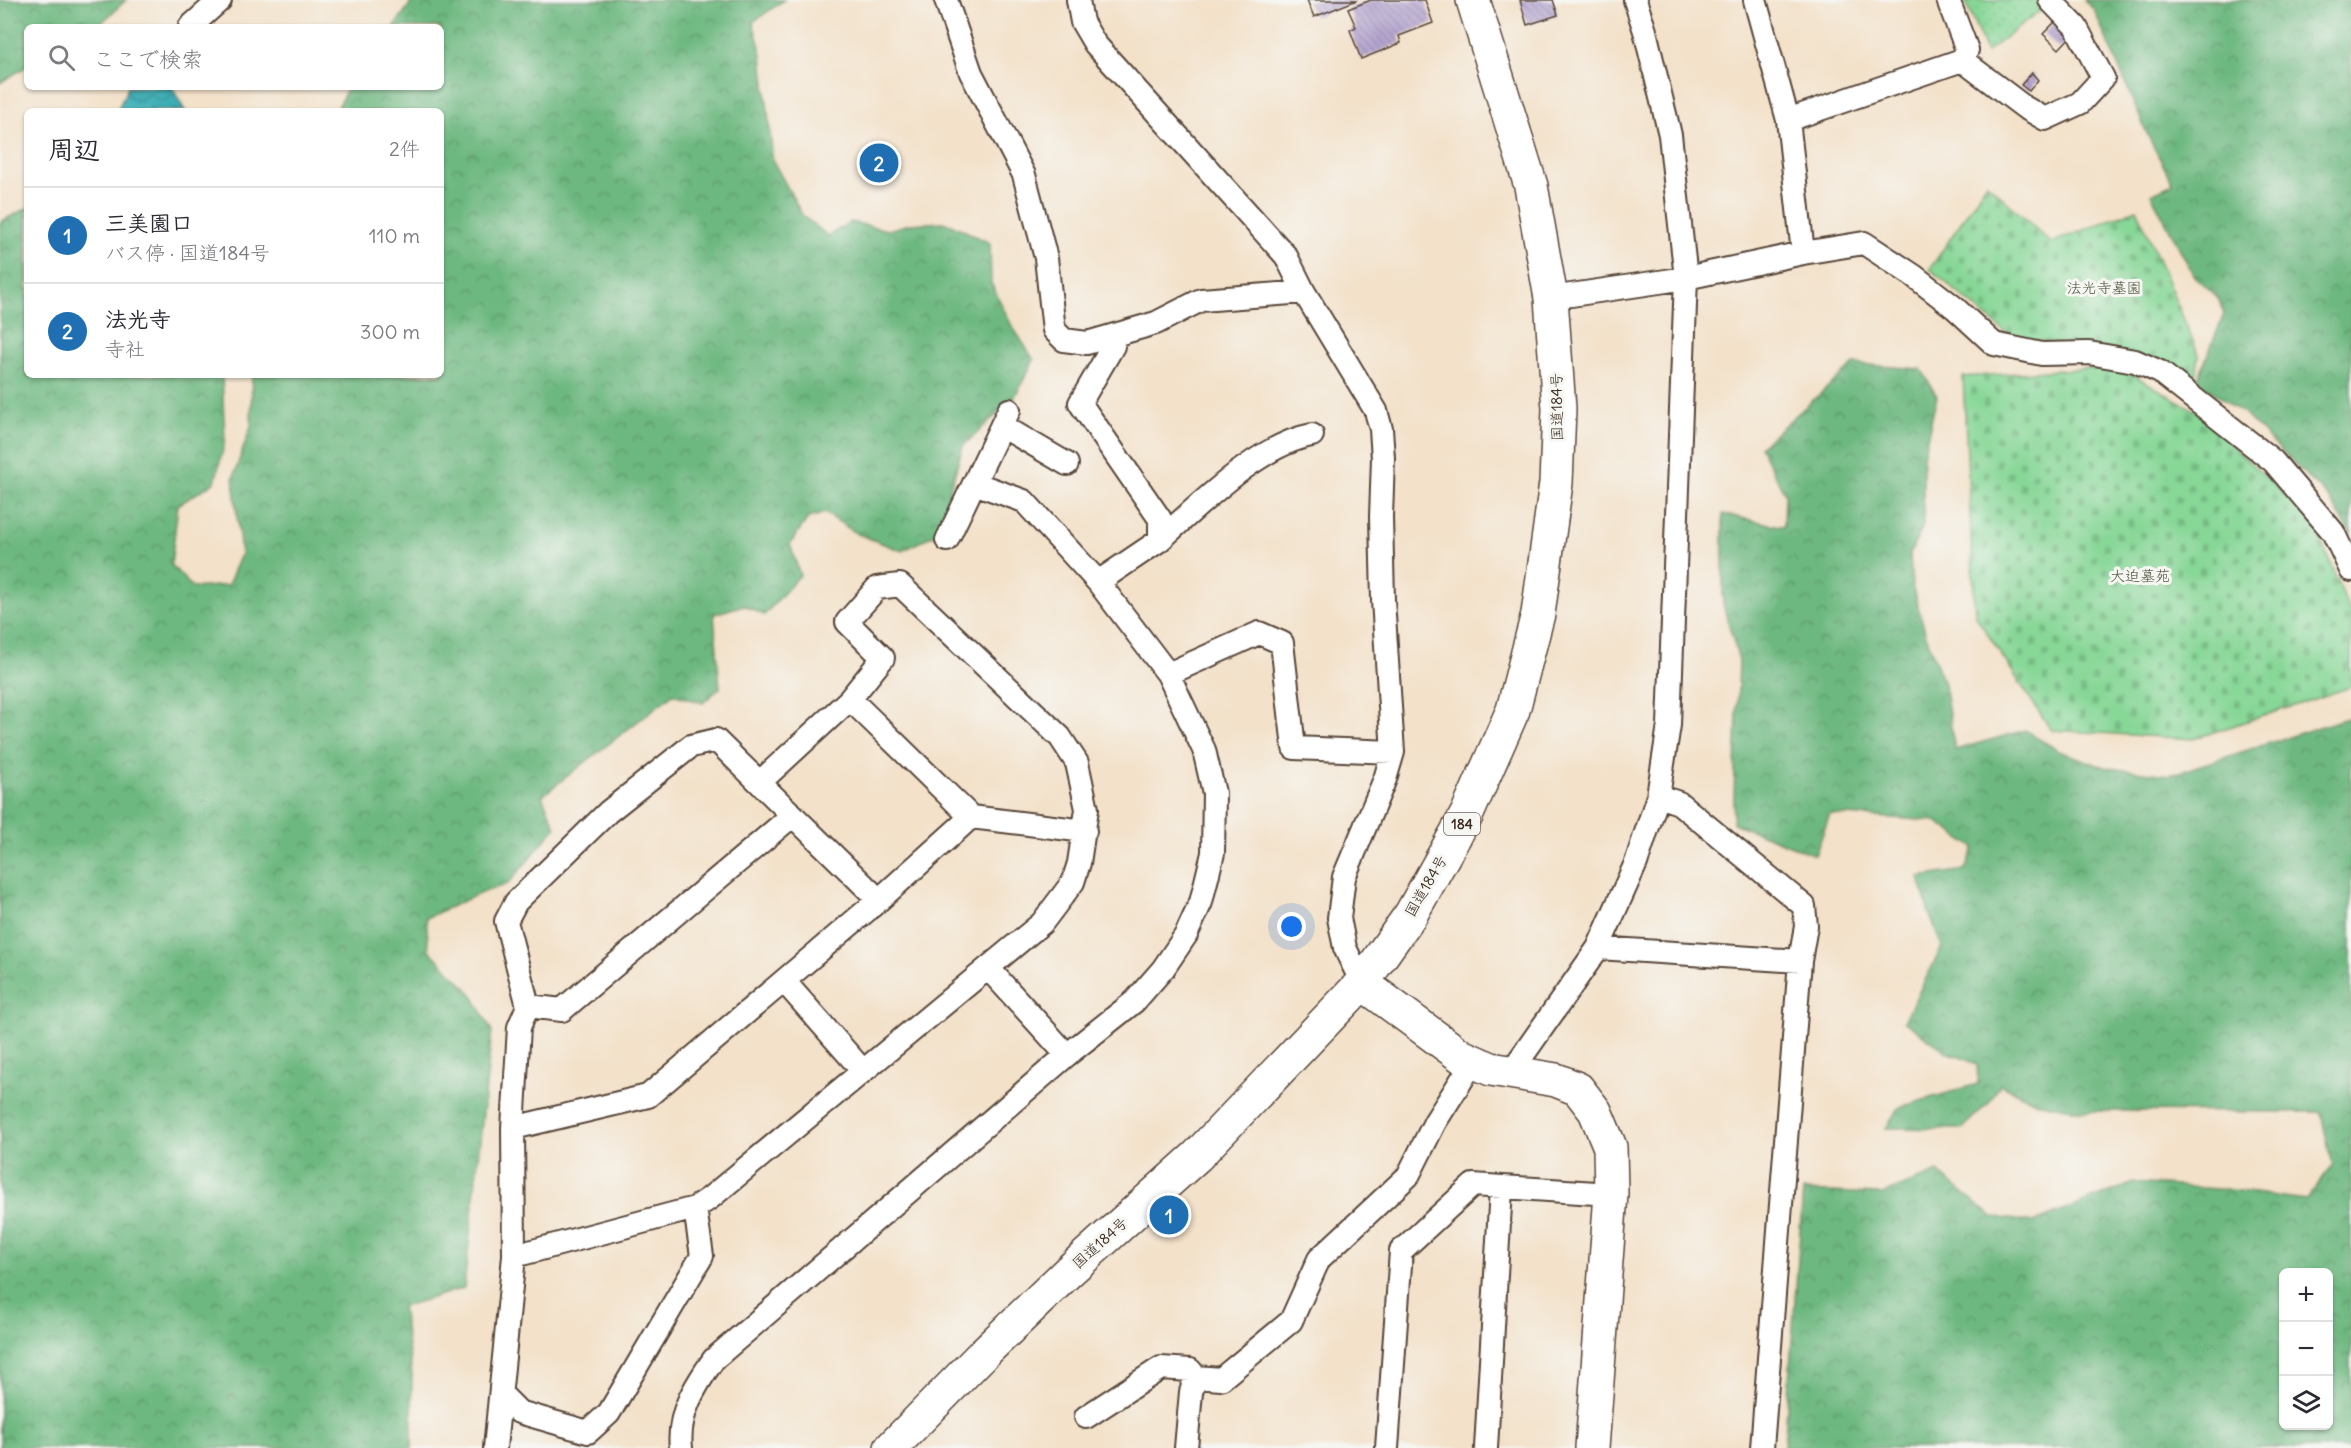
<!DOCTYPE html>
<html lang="ja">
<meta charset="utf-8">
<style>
:root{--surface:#fff;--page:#f7f7f7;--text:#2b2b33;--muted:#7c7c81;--line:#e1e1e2;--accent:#1f6fb2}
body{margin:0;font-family:Delius,"Klee One",sans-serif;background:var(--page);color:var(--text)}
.controls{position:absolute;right:18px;bottom:18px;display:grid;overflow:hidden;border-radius:9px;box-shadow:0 2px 4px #0004}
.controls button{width:54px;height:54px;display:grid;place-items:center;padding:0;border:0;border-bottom:2px solid var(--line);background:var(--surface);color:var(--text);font:30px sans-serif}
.you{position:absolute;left:1292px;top:927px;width:21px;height:21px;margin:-15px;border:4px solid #fff;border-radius:50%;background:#1a73e8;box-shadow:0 0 0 9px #1a73e833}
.badge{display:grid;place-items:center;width:39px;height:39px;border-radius:50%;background:var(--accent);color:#fff;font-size:20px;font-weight:700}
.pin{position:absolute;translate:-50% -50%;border:3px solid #fff;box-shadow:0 2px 6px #0006}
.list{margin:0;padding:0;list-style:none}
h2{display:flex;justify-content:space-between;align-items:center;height:78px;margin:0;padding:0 24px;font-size:26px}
h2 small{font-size:20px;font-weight:400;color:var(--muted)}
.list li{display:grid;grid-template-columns:39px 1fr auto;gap:18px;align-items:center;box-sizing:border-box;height:96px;padding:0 24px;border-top:2px solid var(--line)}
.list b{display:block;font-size:22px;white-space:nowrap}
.list p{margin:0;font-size:20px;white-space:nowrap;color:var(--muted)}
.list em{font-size:20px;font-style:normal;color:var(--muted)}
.icon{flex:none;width:33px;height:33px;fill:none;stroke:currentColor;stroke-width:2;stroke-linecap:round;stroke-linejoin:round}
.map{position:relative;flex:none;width:2351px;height:1448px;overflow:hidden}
.search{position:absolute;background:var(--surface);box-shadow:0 2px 4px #0004;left:24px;top:24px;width:420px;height:66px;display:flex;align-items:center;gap:15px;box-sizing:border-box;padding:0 21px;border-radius:9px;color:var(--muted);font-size:22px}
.panel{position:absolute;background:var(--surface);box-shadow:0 2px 4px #0004;left:24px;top:108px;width:420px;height:270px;border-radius:9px}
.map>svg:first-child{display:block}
</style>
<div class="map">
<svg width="2351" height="1448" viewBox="0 0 2351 1448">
<defs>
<pattern id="forest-crowns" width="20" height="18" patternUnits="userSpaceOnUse" patternTransform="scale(1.5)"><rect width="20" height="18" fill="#6db880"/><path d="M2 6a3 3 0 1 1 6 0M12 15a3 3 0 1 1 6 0" fill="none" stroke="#5b9668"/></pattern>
<pattern id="cemetery-stones" width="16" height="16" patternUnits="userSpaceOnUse" patternTransform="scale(1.5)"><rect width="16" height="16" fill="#87d797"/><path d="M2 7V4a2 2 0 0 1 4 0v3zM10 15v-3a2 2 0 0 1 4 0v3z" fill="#75b982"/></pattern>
<pattern id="park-dots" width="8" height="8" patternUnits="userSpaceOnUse" patternTransform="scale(1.5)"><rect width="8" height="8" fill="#87d797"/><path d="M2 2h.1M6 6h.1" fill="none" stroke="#75b982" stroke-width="1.8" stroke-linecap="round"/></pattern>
<pattern id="water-waves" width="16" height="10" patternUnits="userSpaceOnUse" patternTransform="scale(1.5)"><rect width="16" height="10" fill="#3aacb3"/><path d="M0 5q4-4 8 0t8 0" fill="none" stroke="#328c91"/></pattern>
<pattern id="building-back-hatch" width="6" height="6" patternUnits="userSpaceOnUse" patternTransform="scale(1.5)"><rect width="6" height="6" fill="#b5a5d0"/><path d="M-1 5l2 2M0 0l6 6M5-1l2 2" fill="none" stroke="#9487a8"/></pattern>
</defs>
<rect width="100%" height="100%" fill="#f6f6f2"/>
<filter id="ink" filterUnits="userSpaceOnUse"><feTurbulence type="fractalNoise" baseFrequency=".0167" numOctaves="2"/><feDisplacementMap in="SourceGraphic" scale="12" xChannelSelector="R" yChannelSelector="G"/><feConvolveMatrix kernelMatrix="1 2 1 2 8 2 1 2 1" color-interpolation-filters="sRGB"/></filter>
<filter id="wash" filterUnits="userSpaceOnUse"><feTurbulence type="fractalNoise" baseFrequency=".008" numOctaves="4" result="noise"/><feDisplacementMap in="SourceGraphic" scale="24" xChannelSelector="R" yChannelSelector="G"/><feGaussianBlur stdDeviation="1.35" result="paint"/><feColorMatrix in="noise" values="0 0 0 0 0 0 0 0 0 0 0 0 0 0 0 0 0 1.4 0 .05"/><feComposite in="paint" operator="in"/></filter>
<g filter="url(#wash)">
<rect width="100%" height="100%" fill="#f3e1c9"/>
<path fill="url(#forest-crowns)" stroke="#54714f" stroke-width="1.5" fill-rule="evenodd" d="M 0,0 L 126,0 L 97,27 L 27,27 L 27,66 L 0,83 Z
M 413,0 L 784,0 L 753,22 L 762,55 L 773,161 L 803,216 L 828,236 L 851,222 L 888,230 L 909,224 L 943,222 L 957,227 L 990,243 L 991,283 L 1012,326 L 1034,360 L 1014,398 L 963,446 L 937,533 L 902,551 L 858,534 L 825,513 L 808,518 L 790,544 L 800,575 L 764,615 L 744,605 L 714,614 L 720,688 L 703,703 L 673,694 L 542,796 L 556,827 L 508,884 L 481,893 L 426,918 L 429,950 L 472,994 L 492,1031 L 464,1288 L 402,1307 L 412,1374 L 412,1448 L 0,1448 L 0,222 L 27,208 L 27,375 L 222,375 L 225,441 L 215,482 L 178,505 L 171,565 L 193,588 L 228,585 L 241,554 L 233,478 L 251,426 L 252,375 L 441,375 L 441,111 L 336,111 L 348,87 L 441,87 L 441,27 L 394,27 Z
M 2083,0 L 2351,0 L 2351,534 L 2329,498 L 2245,415 L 2197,381 L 2224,314 L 2219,299 L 2194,276 L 2151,194 L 2173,184 L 2148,136 L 2094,10 Z
M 1854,364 L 1921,369 L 1937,396 L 1923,456 L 1923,526 L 1910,554 L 1912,585 L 1926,635 L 1944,684 L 1955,750 L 2025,730 L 2059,751 L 2107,768 L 2170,775 L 2344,719 L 2351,719 L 2351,1448 L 1784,1448 L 1803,1191 L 1882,1194 L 1938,1172 L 1993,1217 L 2035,1222 L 2133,1183 L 2232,1190 L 2306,1200 L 2332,1166 L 2321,1112 L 2082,1111 L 2035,1102 L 2000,1084 L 1990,1102 L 1961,1129 L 1886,1128 L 1900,1107 L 1978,1084 L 1977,1064 L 1947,1052 L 1904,1021 L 1942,947 L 1929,913 L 1919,877 L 1965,870 L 1974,848 L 1936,821 L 1830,814 L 1815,855 L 1733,823 L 1739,660 L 1723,605 L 1723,514 L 1784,527 L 1785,494 L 1760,447 ZM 2328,1272 L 2328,1426 L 2284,1426 L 2284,1272 Z"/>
<path fill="url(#cemetery-stones)" stroke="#61805a" stroke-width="1.5" d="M 1987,183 L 2051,243 L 2137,209 L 2199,355 L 2194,389 L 2082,346 L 2013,339 L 1930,269 Z
M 2118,366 L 2196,411 L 2314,523 L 2351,614 L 2351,687 L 2193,739 L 2051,730 L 1975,615 L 1963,377 Z"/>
<path fill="url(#park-dots)" stroke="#61805a" stroke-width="1.5" d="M 1965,0 L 2044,0 L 2048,5 L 1986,52 Z"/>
<path fill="url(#water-waves)" stroke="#3a6b68" stroke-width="1.5" d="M 128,87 L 172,87 L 185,111 L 117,111 Z"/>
<g id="blocks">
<path fill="url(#building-back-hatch)" d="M 1307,0 L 1357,0 L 1314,17 Z
M 1371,0 L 1425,0 L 1433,23 L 1399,36 L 1401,43 L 1361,59 L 1350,30 L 1356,27 L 1348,9 Z
M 1520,0 L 1553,0 L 1558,15 L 1527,25 Z
M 2060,17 L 2073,34 L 2059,49 L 2043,34 Z
M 2032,73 L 2038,80 L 2029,91 L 2021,85 Z"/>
</g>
</g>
<g filter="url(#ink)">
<use href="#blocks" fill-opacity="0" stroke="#574538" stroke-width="1.5"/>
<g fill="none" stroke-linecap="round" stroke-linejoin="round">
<defs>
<path id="street" d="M 946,0 L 971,73 L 1024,175 L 1046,258 L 1054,330 L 1064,340 L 1087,343 L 1156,323 L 1201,300 L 1304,292
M 1078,0 L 1082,22 L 1095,44 L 1286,256 L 1304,292 L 1376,411 L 1381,429 L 1383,458 L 1381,517 L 1383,600 L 1393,752 L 1385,779 L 1344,877 L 1339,918 L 1345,948 L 1362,983
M 1755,0 L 1788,120 L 1803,253
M 190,27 L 220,0
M 1962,60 L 2024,107 L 2045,119 L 2080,103 L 2103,78 L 2076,27 L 2050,0
M 1788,120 L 1962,60 L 1967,50 L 1948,0
M 1551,298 L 1686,278 L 1803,253 L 1864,243 L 1914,276 L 1955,308 L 1994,344 L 2042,354 L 2089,353 L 2135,361 L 2160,372 L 2273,461 L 2333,532 L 2351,570
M 1002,426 L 1067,464
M 947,540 L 1009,410
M 1160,540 C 1201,504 1258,445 1312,435
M 1098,582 L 1160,540 L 1160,519 L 1080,403 L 1113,346 L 1114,335
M 1168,674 L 1259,633 L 1282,643 L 1294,748 L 1393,752
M 850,699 L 971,817
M 1658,796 L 1679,803 L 1804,906 L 1806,926 L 1800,961 L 1762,1448
M 1598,948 L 1800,961
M 988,968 L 1067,1055
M 784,981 L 863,1071
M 528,1006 L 562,1010 L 793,815
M 1511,1072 L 1598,948 L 1636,863 L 1658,796 L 1669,725 L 1686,278 L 1670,135 L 1645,31 L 1635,0
M 513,1128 L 648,1096 L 879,900 L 971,817 L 1085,831
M 514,1256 L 695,1208 L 710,1198 L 1042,923 L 1073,882 L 1079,863 L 1087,809 L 1077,763 L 1060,737 L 900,585 L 877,588 L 847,622 L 883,658 L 850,699 L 760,782
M 502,1395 L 519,1412 L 588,1432 L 609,1413 L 702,1256 L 695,1208
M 1086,1417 L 1161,1368 L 1190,1370 L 1196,1377
M 495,1448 L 514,1256 L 513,1128 L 519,1027 L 528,1006 L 506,921 L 516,902 L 608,812 L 691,746 L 716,740 L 879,900
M 681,1448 C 677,1414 695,1386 714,1359 L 1067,1055 L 1135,1001 L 1163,969 L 1186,935 L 1201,902 L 1213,853 L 1214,793 L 1204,750 L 1168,674 L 1098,582 L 1024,501 L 974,483
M 1186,1448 L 1191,1392 L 1196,1377 L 1221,1379 L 1291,1321 L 1319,1259 L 1408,1176 L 1435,1122 L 1473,1062
M 1387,1448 L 1401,1251 L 1473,1185 L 1611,1194
M 1486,1448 L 1501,1188"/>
<path id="secondary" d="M 1362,983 L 1461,1056 L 1491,1069 L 1556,1080 L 1578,1089 L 1595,1111 L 1610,1147 L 1611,1194 L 1592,1448"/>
<path id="highway" d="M 891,1448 L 984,1353 L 1069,1271 L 1197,1156 L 1362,983 L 1411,914 L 1467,814 L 1513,710 L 1538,614 L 1556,483 L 1559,409 L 1551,298 L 1531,186 L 1473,0"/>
</defs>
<use href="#street" stroke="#574538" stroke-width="26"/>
<use href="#secondary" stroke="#574538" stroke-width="36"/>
<use href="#highway" stroke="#574538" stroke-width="36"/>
<use href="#street" stroke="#fff" stroke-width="22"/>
<use href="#secondary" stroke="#fff" stroke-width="33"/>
<use href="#highway" stroke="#fff" stroke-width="33"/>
</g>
</g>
<g text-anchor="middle" stroke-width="6" stroke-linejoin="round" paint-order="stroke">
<rect fill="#f6f6f2" stroke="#73675e" stroke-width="1.5" x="1444" y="813" width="36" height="22" rx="4.5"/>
<g font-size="14" font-weight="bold" fill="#3b2a1e">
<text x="1462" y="829">184</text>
</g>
<g font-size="15" fill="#4e553c" stroke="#f6f6f2">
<text x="2104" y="293">法光寺墓園</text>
<text x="2140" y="581">大迫墓苑</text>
</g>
<g font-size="15" fill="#3b2a1e" stroke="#f6f6f2">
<text transform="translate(1557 407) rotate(-91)" y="5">国道184号</text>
<text transform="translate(1426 886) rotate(-60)" y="5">国道184号</text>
<text transform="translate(1100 1243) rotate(-42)" y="5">国道184号</text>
</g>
</g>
</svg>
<div class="controls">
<button>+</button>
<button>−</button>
<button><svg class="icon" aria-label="layers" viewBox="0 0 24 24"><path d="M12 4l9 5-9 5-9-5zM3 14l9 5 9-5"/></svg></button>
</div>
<div class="you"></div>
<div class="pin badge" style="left:1169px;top:1215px">1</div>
<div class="pin badge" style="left:879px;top:163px">2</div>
<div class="search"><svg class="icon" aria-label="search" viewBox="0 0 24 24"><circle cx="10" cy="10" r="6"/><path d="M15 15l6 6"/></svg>ここで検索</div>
<section class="panel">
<h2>周辺<small>2件</small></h2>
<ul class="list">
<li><span class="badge">1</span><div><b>三美園口</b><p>バス停 · 国道184号</p></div><em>110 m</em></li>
<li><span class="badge">2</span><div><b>法光寺</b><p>寺社</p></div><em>300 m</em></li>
</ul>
</section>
</div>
